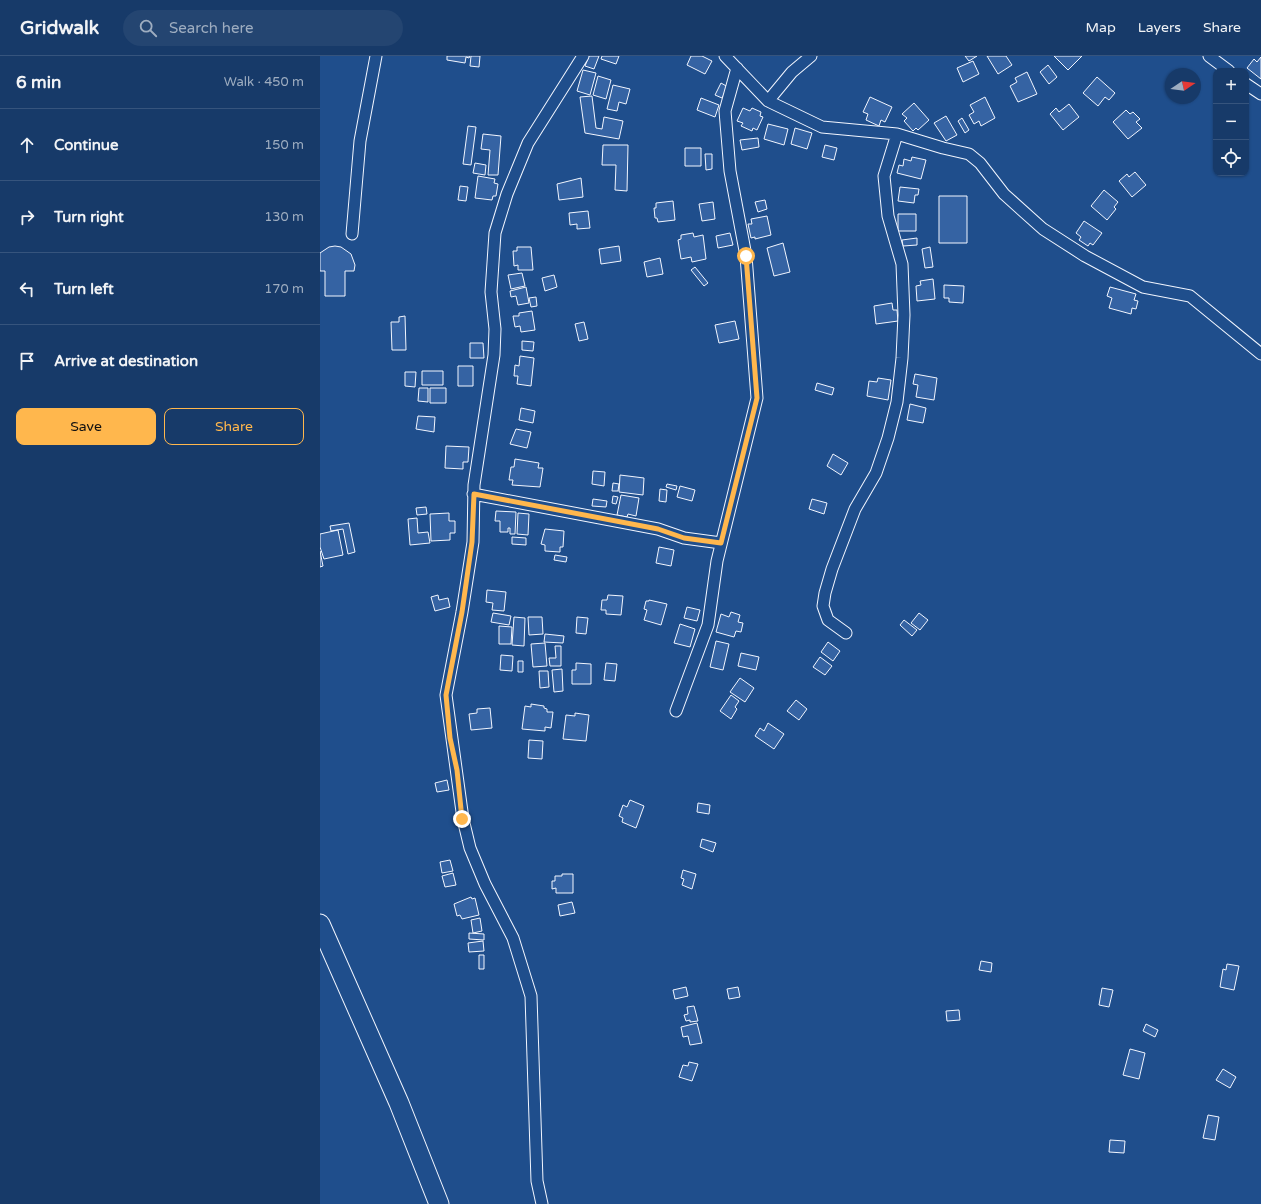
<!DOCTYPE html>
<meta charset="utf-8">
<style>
:root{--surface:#173a69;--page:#244571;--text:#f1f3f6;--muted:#9eadc0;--line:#36547d;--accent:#ffb74d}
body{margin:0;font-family:"Varela Round",sans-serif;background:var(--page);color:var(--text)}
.controls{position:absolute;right:12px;top:12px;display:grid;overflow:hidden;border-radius:8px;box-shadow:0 1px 3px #0004}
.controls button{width:36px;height:36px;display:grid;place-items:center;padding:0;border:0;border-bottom:1px solid var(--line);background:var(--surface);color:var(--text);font:20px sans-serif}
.compass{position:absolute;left:845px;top:12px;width:36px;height:36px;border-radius:50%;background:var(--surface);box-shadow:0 1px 3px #0004;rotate:77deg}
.stop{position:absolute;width:12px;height:12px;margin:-9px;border:3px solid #ffb74d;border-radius:50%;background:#fff}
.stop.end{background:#ffb74d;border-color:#fff;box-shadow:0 1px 4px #0008}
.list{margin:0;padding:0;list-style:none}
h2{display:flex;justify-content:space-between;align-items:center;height:52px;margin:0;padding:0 16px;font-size:17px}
h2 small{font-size:13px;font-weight:400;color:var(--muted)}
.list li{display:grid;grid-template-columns:26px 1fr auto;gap:12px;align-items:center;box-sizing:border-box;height:72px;padding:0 16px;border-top:1px solid var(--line)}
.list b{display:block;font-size:15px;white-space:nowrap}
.list em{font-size:13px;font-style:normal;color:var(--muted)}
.actions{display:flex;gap:8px;padding:12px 16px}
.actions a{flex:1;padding:9px 0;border:1px solid var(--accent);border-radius:8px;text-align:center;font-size:14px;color:var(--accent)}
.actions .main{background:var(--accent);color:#111}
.icon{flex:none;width:22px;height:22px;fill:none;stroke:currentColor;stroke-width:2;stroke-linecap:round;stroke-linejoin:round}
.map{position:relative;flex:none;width:941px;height:1148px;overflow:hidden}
header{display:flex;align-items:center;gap:24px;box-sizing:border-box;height:56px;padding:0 20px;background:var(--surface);border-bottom:1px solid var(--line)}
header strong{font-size:19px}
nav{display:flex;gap:22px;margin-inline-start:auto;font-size:14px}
.search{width:280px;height:36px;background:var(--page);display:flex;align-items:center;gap:10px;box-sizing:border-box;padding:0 14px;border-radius:22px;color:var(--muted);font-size:15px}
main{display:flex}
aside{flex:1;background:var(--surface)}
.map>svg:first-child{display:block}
</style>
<header>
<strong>Gridwalk</strong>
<div class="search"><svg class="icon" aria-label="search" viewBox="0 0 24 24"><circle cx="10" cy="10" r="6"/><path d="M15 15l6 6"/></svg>Search here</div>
<nav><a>Map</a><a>Layers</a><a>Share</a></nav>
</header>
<main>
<aside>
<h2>6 min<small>Walk · 450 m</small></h2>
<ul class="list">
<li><svg class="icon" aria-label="ahead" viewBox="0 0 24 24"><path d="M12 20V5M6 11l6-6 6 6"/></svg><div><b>Continue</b></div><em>150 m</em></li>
<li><svg class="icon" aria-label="right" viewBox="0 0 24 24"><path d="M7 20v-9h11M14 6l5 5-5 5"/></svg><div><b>Turn right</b></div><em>130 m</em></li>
<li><svg class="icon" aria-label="left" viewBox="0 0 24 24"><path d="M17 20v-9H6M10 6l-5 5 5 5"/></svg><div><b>Turn left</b></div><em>170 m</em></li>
<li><svg class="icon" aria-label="arrive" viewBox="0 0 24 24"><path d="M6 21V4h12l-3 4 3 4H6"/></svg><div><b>Arrive at destination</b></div></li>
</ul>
<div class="actions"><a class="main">Save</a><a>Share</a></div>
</aside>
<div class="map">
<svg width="941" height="1148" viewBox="0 0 941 1148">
<rect width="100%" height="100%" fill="#1f4e8c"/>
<path fill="#3563a3" stroke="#f2f6ff" d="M 127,0 L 150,0 L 149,2 L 146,1 L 145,7 L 127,4 Z
M 151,0 L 160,0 L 159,11 L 150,10 Z
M 269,0 L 279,0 L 274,13 L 265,10 Z
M 282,0 L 299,0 L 296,8 L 281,3 Z
M 371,0 L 382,0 L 392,5 L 385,18 L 367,9 Z
M 645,0 L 657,0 L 649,5 Z
M 667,0 L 686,0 L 692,9 L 678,18 Z
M 734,0 L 762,0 L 748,14 Z
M 941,1 L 941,23 L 927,12 L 934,3 L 937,6 Z
M 653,5 L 659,18 L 643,26 L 637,12 Z
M 728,9 L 737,21 L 729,28 L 720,16 Z
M 263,14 L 276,17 L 270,39 L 257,35 Z
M 707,16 L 717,38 L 698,46 L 690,30 L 697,26 L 695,22 Z
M 278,20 L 291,24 L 286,43 L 273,39 Z
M 777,21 L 795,37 L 789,44 L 785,41 L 778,50 L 763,37 Z
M 401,27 L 408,31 L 402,42 L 395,39 Z
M 293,29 L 310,33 L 306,48 L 299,46 L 297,55 L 287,53 Z
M 272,40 L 276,72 L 282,73 L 284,61 L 303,65 L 299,83 L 265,77 L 260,41 Z
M 550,41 L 572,51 L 565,66 L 561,64 L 559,70 L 546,64 L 548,58 L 543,56 Z
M 665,41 L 675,62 L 661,70 L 659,65 L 654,68 L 649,59 L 654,56 L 650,49 Z
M 381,42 L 399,49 L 395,61 L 377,54 Z
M 594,47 L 609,64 L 598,74 L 596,72 L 593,75 L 584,65 L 587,62 L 582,58 Z
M 749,48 L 759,61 L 743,74 L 730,58 L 736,52 L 739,56 Z
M 423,52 L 430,55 L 432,52 L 441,56 L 440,60 L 443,61 L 437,74 L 433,72 L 432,75 L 421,70 L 423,67 L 417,65 Z
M 806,54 L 810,58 L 813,56 L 820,63 L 816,66 L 822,72 L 808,83 L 793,66 Z
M 626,60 L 637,79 L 626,85 L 614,67 Z
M 642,62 L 649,74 L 645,77 L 638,65 Z
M 448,68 L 468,73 L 464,89 L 444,83 Z
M 148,70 L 156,71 L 151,109 L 143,108 Z
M 475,72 L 492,77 L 487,93 L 471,88 Z
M 163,78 L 181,80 L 178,119 L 168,119 L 170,94 L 161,93 Z
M 438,82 L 439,91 L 422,94 L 420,84 Z
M 283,89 L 308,89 L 307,135 L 295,134 L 296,109 L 282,109 Z
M 505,89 L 517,92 L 514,104 L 502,101 Z
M 365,92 L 381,92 L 381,110 L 365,110 Z
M 385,98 L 392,98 L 392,113 L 386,114 Z
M 592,101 L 606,104 L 601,123 L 577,117 L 579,109 L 583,110 L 584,103 L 591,105 Z
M 155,107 L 166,109 L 165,119 L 153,117 Z
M 815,116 L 826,129 L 812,141 L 799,125 L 807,118 L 809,121 Z
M 158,120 L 175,123 L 174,127 L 178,128 L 176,140 L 173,140 L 172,144 L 155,142 Z
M 261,122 L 263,141 L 239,144 L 237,128 Z
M 140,130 L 148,131 L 146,145 L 138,144 Z
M 580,131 L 599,133 L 598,139 L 595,139 L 594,147 L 578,145 Z
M 784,134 L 798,146 L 794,151 L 796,153 L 787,164 L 771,150 Z
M 619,140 L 647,140 L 647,187 L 619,187 Z
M 445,144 L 447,153 L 438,156 L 435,146 Z
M 353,145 L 355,164 L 338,166 L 337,162 L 335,162 L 334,152 L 336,152 L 336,147 Z
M 393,146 L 395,163 L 382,165 L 379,148 Z
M 268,155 L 270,172 L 257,173 L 257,168 L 250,169 L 249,157 Z
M 578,158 L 596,158 L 596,175 L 578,175 Z
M 447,160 L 451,179 L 435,183 L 435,181 L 431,182 L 428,168 L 432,168 L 431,163 Z
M 764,165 L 782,177 L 773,189 L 770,187 L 768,190 L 759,184 L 761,181 L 756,177 Z
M 373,177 L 374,181 L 383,179 L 386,203 L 372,206 L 371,201 L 361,203 L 358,184 L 361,183 L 361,179 Z
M 410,177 L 413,189 L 398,192 L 396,180 Z
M 597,182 L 597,189 L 583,190 L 582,184 Z
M 463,187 L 470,216 L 454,220 L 447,192 Z
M 15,190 L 21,191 L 31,198 L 35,209 L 34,215 L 25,215 L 25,240 L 5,240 L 5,215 L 0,215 L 0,197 L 9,191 Z
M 299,190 L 301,205 L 281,208 L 279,193 Z
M 197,191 L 211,191 L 213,214 L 198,214 L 198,209 L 194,210 L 193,195 L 197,195 Z
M 610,191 L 613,211 L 605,212 L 602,193 Z
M 340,202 L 343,218 L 327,221 L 324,206 Z
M 375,211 L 388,227 L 384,230 L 371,214 Z
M 202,217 L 205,230 L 191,233 L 188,219 Z
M 234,219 L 237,231 L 225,235 L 222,222 Z
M 613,223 L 615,243 L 597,245 L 596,230 L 601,229 L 600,225 Z
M 624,229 L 644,230 L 643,247 L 629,246 L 629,242 L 624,242 Z
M 206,231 L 209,247 L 198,249 L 196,240 L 191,241 L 190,235 Z
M 790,231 L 816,238 L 814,244 L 818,245 L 816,253 L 812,252 L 811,258 L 789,252 L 792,242 L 787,240 Z
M 216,241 L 217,250 L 211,251 L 209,242 Z
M 572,247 L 573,254 L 577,254 L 578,265 L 556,268 L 554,250 Z
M 212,255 L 215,274 L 201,276 L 200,270 L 195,271 L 193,260 L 199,260 L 199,257 Z
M 85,260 L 86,294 L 72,294 L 71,266 L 79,266 L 79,261 Z
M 415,265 L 419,283 L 399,287 L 395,269 Z
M 264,266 L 268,283 L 259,285 L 255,268 Z
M 202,285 L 214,286 L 213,295 L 202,294 Z
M 150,287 L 163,287 L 164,302 L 150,302 Z
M 200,300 L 214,302 L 211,330 L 197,328 L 198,320 L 194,320 L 195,309 L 199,310 Z
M 138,310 L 153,310 L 153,330 L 138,330 Z
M 102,315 L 123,315 L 123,329 L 102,329 Z
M 85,316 L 96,316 L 95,331 L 85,330 Z
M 595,318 L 617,322 L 614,344 L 596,341 L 598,329 L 593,328 Z
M 558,322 L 571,324 L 568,344 L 547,340 L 549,325 L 557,326 Z
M 497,327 L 514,332 L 512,339 L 495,334 Z
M 99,332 L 108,332 L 108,346 L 98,345 Z
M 110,332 L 126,332 L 126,347 L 110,347 Z
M 590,348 L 606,352 L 603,367 L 587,364 Z
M 201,352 L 215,355 L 213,367 L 199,364 Z
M 98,360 L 115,361 L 114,376 L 96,373 Z
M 196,373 L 211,376 L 207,392 L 190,388 Z
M 126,390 L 149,391 L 148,406 L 143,406 L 143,413 L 125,412 Z
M 513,398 L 528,407 L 521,419 L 507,410 Z
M 195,403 L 219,407 L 218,412 L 223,412 L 220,431 L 192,429 L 193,424 L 189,424 L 191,411 L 194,411 Z
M 273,415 L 285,416 L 284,430 L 272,428 Z
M 300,419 L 324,422 L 323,439 L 299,436 Z
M 293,427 L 299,428 L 298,435 L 292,435 Z
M 347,428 L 357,430 L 356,434 L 346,431 Z
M 360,430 L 375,434 L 372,445 L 357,441 Z
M 340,433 L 347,434 L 346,446 L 339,445 Z
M 301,439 L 319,442 L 316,460 L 308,458 L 307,461 L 297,459 Z
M 293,440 L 298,441 L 296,448 L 292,447 Z
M 273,443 L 287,445 L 286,451 L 272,450 Z
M 492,443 L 507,447 L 504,458 L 489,453 Z
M 106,451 L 107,458 L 97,459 L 96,452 Z
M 176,455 L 196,456 L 195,478 L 190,478 L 190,472 L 188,472 L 188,476 L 180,476 L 180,465 L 175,465 Z
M 129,457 L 129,465 L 135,465 L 135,477 L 130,477 L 130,484 L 111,485 L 110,458 Z
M 198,457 L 209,458 L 208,479 L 197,478 Z
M 97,462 L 98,477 L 108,476 L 110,487 L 90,489 L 88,463 Z
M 29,467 L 35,496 L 28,498 L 23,473 L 11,475 L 10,470 Z
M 225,473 L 244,475 L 243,491 L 240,491 L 240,496 L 225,495 L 225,489 L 221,488 Z
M 18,474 L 23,499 L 4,503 L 0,491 L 0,478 Z
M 192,481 L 206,482 L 206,489 L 192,488 Z
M 339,491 L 354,494 L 351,510 L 336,507 Z
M 0,495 L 3,510 L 0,511 Z
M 235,499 L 247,501 L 246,506 L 234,504 Z
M 167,534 L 186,536 L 184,555 L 172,554 L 173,547 L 166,546 Z
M 118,539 L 119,544 L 128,542 L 130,551 L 115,555 L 111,541 Z
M 288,539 L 303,540 L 301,559 L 286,558 L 286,554 L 281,554 L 282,544 L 287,544 Z
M 329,544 L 347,548 L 341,569 L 324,564 L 327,554 L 324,553 L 326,545 L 329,545 Z
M 367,551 L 380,554 L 377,565 L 364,562 Z
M 411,556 L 420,559 L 418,566 L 423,567 L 421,576 L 416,575 L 414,581 L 396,576 L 401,558 L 409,561 Z
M 173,557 L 191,560 L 189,569 L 171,566 Z
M 599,557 L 608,564 L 600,574 L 591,567 Z
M 194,561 L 205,562 L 204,590 L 192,589 Z
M 208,561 L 222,561 L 223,578 L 209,579 Z
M 257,561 L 268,562 L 266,578 L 256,577 Z
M 584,564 L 597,574 L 592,580 L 580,569 Z
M 360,568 L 375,573 L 370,591 L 354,587 Z
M 179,570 L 192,571 L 191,588 L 179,588 Z
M 225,578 L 244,580 L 243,587 L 224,586 Z
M 396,585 L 409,588 L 403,614 L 390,611 Z
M 508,586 L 520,595 L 513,605 L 501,596 Z
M 225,587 L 227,610 L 213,611 L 211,588 Z
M 235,590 L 241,590 L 241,610 L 230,610 L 229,602 L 236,602 Z
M 421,597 L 439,601 L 436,614 L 418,610 Z
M 181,599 L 193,600 L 192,615 L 180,614 Z
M 500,601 L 512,610 L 505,619 L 493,611 Z
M 198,605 L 203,605 L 203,616 L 198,616 Z
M 256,607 L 271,608 L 271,628 L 252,628 L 252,614 L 256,614 Z
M 286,607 L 297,608 L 295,625 L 284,624 Z
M 242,613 L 243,635 L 234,636 L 232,614 Z
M 219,615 L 228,615 L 229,631 L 220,632 Z
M 420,622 L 434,632 L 425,646 L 410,636 Z
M 411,639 L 419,645 L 415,651 L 417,653 L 411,663 L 400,655 Z
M 476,644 L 487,653 L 479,664 L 467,655 Z
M 211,648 L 224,650 L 224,652 L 227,653 L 227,656 L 233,656 L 231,672 L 225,671 L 225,675 L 202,673 L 205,650 L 211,651 Z
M 170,652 L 172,672 L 151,674 L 149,658 L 157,657 L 157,653 Z
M 255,657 L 269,659 L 266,685 L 243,683 L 246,659 L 255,660 Z
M 448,667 L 464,678 L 454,693 L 435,680 L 440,672 L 444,675 Z
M 209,684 L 223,685 L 222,703 L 208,702 Z
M 127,724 L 129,734 L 117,736 L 115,727 Z
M 310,744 L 324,750 L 316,772 L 302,766 L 303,762 L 299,760 L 303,749 L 307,751 Z
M 378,747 L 390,749 L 389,758 L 377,756 Z
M 382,783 L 396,787 L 393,796 L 380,791 Z
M 130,804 L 133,815 L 122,817 L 120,806 Z
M 363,814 L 376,818 L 372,833 L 362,829 L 364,823 L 361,822 Z
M 133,817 L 136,829 L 125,831 L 122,820 Z
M 242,818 L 253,818 L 253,837 L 236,837 L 236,832 L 232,833 L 232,825 L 235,825 L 235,820 L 242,820 Z
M 151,841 L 152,843 L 155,842 L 159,859 L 142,863 L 140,859 L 137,860 L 134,848 Z
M 252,846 L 255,857 L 240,860 L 238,849 Z
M 160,862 L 162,875 L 153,877 L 151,864 Z
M 149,877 L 164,878 L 164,884 L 149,883 Z
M 163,885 L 164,895 L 149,896 L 148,887 Z
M 159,899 L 164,899 L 164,913 L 159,913 Z
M 661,905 L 672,907 L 671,916 L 659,914 Z
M 907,908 L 919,910 L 914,934 L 900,931 L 903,913 L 906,914 Z
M 366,931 L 368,940 L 355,943 L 353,934 Z
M 418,931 L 420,941 L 409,943 L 407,933 Z
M 782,932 L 793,934 L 789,951 L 779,949 Z
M 374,950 L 378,965 L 370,966 L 370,964 L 366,965 L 364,959 L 368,958 L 367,951 Z
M 639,954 L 640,964 L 627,965 L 626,955 Z
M 377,967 L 382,987 L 370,989 L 368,980 L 363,981 L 361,971 Z
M 826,968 L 838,974 L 835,981 L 823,975 Z
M 810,993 L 825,997 L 819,1023 L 803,1019 Z
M 369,1006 L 378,1008 L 372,1025 L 359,1021 L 363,1009 L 368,1010 Z
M 903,1013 L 916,1021 L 910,1032 L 896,1024 Z
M 888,1059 L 899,1061 L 895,1084 L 883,1082 Z
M 790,1084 L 805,1085 L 804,1097 L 789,1096 Z"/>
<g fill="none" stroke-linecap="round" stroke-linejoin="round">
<defs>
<path id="minor" d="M 405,0 L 448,45 L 502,71 L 577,78 L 623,92 L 649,98 L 660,107 L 684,138 L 723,173 L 765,200 L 823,231 L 870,240 L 941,298
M 889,0 L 909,15
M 926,28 L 941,38
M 448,45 L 472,16 L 491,0
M 32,178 L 40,85 L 56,0
M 153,438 L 338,473 L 364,482 L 401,487
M 526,577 L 508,564 L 503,550 L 505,537 L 512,513 L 535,453 L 556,417 L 568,382 L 577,346 L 582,302 L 584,259 L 582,208 L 568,160 L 564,120 L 577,78
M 356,655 L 388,569 L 397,505 L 437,342 L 426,200 L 410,115 L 405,55 L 417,12
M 222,1148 L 217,1125 L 211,940 L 193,882 L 165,828 L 150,792 L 143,763 L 126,639 L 142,556 L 153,486 L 154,429 L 174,299 L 175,273 L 171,236 L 175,177 L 187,138 L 208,87 L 263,0"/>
<path id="trunk" d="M 0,868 L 79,1047 L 119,1148"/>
</defs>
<use href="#minor" stroke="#f2f6ff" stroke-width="13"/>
<use href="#trunk" stroke="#f2f6ff" stroke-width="21"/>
<use href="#minor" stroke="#1f4e8c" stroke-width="11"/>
<use href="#trunk" stroke="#1f4e8c" stroke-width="19"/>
</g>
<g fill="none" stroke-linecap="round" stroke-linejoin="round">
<path stroke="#ffb74d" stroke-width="5" d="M 142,763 L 137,714 L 130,682 L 126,639 L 142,556 L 152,486 L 154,438 L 338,473 L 364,482 L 401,487 L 437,342 L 426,200"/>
</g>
</svg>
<div class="controls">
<button>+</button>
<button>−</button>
<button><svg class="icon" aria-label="locate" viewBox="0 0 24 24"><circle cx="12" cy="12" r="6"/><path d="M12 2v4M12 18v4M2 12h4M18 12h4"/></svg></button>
</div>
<svg class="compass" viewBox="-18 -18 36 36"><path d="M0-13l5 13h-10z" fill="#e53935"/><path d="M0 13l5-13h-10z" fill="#9eadc0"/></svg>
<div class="stop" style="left:426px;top:200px"></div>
<div class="stop end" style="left:142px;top:763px"></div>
</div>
</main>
